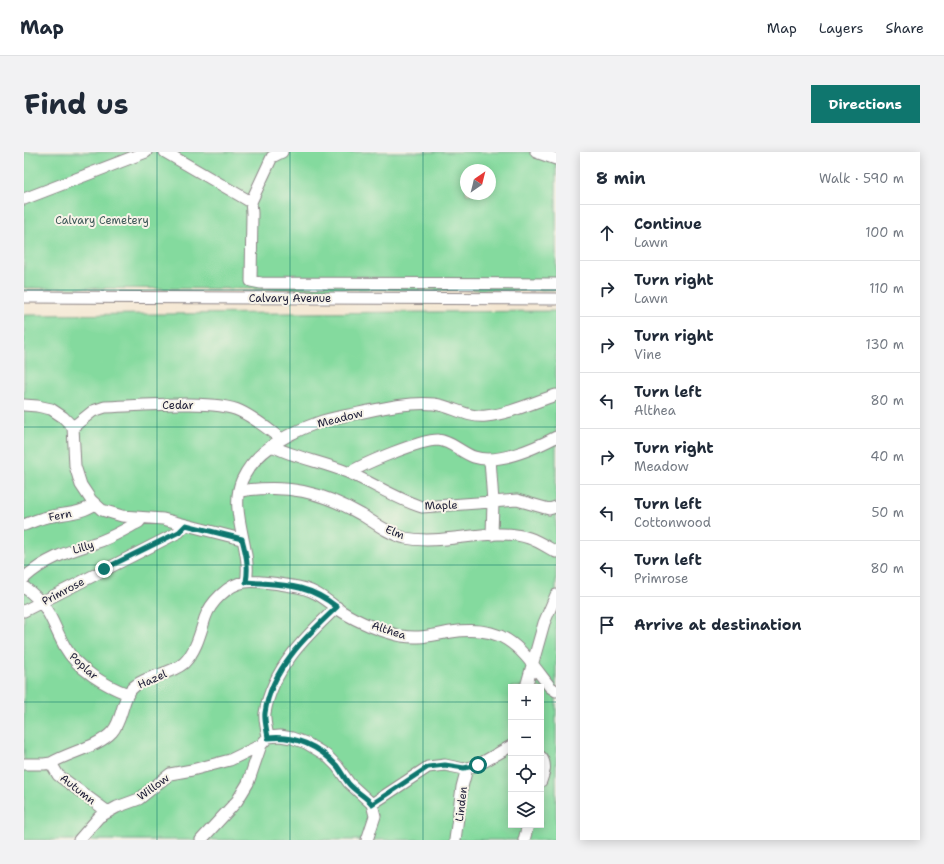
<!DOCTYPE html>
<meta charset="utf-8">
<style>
:root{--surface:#fff;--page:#f2f2f3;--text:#1f2937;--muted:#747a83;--line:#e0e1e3;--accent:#0f766e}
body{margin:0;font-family:"Shantell Sans",sans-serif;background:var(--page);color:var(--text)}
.controls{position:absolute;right:12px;bottom:12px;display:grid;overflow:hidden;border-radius:0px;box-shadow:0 2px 10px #0003}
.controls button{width:36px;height:36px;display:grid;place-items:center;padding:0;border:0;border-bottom:1px solid var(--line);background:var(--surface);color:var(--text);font:20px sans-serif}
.compass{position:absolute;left:436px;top:12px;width:36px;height:36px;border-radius:50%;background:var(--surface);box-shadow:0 2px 10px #0003;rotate:35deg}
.stop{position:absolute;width:12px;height:12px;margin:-9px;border:3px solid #0f766e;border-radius:50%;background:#fff}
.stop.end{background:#0f766e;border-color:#fff;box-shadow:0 1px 4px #0008}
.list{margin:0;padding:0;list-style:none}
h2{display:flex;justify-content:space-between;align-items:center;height:52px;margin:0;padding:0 16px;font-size:17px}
h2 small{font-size:13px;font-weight:400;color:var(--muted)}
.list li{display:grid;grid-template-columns:26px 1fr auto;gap:12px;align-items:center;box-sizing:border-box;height:56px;padding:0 16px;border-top:1px solid var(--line)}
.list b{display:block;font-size:15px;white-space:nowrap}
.list p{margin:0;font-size:13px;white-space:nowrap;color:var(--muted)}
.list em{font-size:13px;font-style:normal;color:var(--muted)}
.icon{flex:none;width:22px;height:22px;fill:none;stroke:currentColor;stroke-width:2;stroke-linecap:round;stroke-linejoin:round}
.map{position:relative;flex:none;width:532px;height:688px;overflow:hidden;border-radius:0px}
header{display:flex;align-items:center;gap:24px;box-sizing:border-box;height:56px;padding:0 20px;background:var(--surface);border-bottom:1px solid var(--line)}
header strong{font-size:19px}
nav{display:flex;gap:22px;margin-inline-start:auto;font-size:14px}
.intro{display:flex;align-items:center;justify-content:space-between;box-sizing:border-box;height:96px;padding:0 24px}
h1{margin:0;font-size:28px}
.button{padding:10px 18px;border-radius:0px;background:var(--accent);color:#fff;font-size:14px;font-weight:700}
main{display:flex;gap:24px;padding:0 24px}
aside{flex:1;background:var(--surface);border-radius:0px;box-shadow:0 2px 10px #0003}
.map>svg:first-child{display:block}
</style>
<header>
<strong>Map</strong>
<nav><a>Map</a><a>Layers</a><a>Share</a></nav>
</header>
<div class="intro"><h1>Find us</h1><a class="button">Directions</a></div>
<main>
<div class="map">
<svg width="532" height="688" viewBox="0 0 532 688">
<rect width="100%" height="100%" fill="#f7f3e8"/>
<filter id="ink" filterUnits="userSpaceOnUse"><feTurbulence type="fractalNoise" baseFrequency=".025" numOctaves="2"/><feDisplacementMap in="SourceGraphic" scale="8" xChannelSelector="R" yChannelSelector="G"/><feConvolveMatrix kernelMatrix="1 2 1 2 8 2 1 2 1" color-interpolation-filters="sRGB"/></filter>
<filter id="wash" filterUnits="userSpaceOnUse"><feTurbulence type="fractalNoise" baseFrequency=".012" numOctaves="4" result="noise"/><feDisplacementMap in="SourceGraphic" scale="16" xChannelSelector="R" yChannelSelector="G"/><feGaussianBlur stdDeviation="0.9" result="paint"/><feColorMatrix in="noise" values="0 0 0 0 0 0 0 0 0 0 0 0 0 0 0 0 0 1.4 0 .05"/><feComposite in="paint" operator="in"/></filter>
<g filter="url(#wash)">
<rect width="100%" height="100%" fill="#f5e7d2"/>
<path fill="#84da9e" stroke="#537e6c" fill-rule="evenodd" d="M 0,0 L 532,0 L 532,138 L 0,136 ZM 442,18 L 466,18 L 466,42 L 442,42 Z
M 532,159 L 532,688 L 0,688 L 0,163 ZM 487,535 L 517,535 L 517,673 L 487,673 Z"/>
</g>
<g filter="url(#ink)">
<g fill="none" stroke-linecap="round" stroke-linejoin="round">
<defs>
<path id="minor" d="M 141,0 L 227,50
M 258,0 L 248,5 L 227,50 L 228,61 L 227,129 L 237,131 L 532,132
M 512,0 L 532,7
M 0,47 L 122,0
M 0,145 L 532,147
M 0,253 L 13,254 L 27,257 L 39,265 L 49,275 L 51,314 L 57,333 L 67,348 L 78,358 L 98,364 L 139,367 L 217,387
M 49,275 L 69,259 L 81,255 C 113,254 190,247 216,259 C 231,266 244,277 257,287
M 248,294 C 272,306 299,310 323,320 C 349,331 372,347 398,355 L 493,348 L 525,357 L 532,355
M 466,307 L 469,350 L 468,383
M 325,321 C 341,311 396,288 414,288 C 427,289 438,301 450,305 C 473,313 511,296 532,285
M 216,339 C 263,332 296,339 338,363 C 351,371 365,382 381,386 C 420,394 469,374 505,386 C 514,389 523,395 532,400
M 0,373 C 8,370 16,366 24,365 C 40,361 57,362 71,352
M 0,426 C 23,406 43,400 71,391 C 86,387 101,377 115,370 L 118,366
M 222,430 C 229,399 204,359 218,328 C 231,299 265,281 293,271 C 306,266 321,264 335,261 C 359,256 384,250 410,252 C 428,254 443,266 462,264 C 486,262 510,250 532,243
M 0,435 C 28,456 26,468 41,495 C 53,517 82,534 104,542
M 0,459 L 155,380 L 162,373
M 502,535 L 520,471 L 532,443
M 244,585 C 243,578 240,568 241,561 C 248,517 282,484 313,455
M 517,605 C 523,613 520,620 517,629
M 27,611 L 34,623 L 84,660
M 0,612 L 20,612 L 27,611 C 45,600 74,595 88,580 C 100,567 97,543 112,533 C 126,522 146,523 160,511 C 172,499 176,482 181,466 C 186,451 204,432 221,430 C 233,428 255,432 268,434 C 290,437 300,446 317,459 C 334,470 359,480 378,484 C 395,487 410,483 427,480 C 483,472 496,496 526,535 L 532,539
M 348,652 L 404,615 L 421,613 L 440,617 L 454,613 L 487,594
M 55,688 L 75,665 L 93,655 L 115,647 L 146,622 L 168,618 L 206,608 L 237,593 L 244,585 L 256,584 L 268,586 L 282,591 L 302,603 L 313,614 L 325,631 L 348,652 L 351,664 L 343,688
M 177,688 L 213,649 L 224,631 L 237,593
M 431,688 L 438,635 L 443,616
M 500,688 L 504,673"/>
</defs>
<use href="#minor" stroke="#8c8486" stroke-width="13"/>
<use href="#minor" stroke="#fff" stroke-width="11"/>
</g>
</g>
<g fill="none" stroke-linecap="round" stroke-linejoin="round" filter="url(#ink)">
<path stroke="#0f766e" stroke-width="5" d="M 80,417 L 155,380 L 162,373 L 218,387 C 222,402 225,414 222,430 C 258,433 283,431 313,455 C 282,484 247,517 241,561 C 240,568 243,578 244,586 C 271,583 295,594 313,614 C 317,619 320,626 325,632 C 332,640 341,644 348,652 L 404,615 L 421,613 L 440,616 L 454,613"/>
</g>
<path fill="none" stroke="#0f766e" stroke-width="1" stroke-opacity="0.55" d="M 133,0 L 133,688M 266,0 L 266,688M 399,0 L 399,688M 0,138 L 532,138M 0,275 L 532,275M 0,413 L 532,413M 0,550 L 487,550M 517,550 L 532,550"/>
<g text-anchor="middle" stroke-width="4" stroke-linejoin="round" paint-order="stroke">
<g font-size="11" fill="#3f5959" stroke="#f7f3e8">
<text x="78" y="72">Calvary Cemetery</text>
</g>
<g font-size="11" fill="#22223b" stroke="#f7f3e8">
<text x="266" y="150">Calvary Avenue</text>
<text x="154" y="257">Cedar</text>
<text transform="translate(316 266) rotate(-14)" y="4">Meadow</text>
<text transform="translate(417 353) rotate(-2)" y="4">Maple</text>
<text transform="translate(36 363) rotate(-10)" y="4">Fern</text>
<text transform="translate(371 380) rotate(22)" y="4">Elm</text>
<text transform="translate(59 395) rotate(-17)" y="4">Lilly</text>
<text transform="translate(39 439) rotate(-28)" y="4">Primrose</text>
<text transform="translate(365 478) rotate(18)" y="4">Althea</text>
<text transform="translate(60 514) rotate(42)" y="4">Poplar</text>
<text transform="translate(128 527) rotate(-24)" y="4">Hazel</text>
<text transform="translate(129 635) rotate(-36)" y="4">Willow</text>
<text transform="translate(54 637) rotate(38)" y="4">Autumn</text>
<text transform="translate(437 652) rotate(-83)" y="4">Linden</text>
</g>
</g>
</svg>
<div class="controls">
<button>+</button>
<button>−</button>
<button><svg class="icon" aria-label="locate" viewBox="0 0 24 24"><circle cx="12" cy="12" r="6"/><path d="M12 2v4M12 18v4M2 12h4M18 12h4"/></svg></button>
<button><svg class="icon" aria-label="layers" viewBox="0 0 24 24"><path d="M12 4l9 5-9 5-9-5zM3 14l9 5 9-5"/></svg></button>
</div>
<svg class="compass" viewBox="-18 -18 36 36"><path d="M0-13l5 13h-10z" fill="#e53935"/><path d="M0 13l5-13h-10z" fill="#747a83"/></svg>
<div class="stop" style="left:454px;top:613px"></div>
<div class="stop end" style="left:80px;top:417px"></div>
</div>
<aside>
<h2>8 min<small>Walk · 590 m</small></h2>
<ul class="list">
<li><svg class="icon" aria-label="ahead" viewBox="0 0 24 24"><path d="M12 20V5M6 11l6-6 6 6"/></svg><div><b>Continue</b><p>Lawn</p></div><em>100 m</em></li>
<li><svg class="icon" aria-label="right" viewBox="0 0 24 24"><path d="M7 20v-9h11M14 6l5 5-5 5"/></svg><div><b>Turn right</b><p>Lawn</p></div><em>110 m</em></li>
<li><svg class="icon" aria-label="right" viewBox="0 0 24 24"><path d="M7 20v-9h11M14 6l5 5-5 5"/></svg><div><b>Turn right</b><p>Vine</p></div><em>130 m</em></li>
<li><svg class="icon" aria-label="left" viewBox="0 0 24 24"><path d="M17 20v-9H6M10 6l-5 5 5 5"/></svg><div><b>Turn left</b><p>Althea</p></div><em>80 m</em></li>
<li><svg class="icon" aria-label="right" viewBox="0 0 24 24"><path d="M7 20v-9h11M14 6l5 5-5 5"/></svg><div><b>Turn right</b><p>Meadow</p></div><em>40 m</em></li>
<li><svg class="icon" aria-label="left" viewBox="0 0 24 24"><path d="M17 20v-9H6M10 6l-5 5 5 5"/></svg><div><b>Turn left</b><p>Cottonwood</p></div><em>50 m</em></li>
<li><svg class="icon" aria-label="left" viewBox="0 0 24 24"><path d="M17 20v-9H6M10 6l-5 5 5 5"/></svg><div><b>Turn left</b><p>Primrose</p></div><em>80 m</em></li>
<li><svg class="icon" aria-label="arrive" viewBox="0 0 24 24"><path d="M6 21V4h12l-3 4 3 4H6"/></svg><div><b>Arrive at destination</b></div></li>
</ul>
</aside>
</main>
